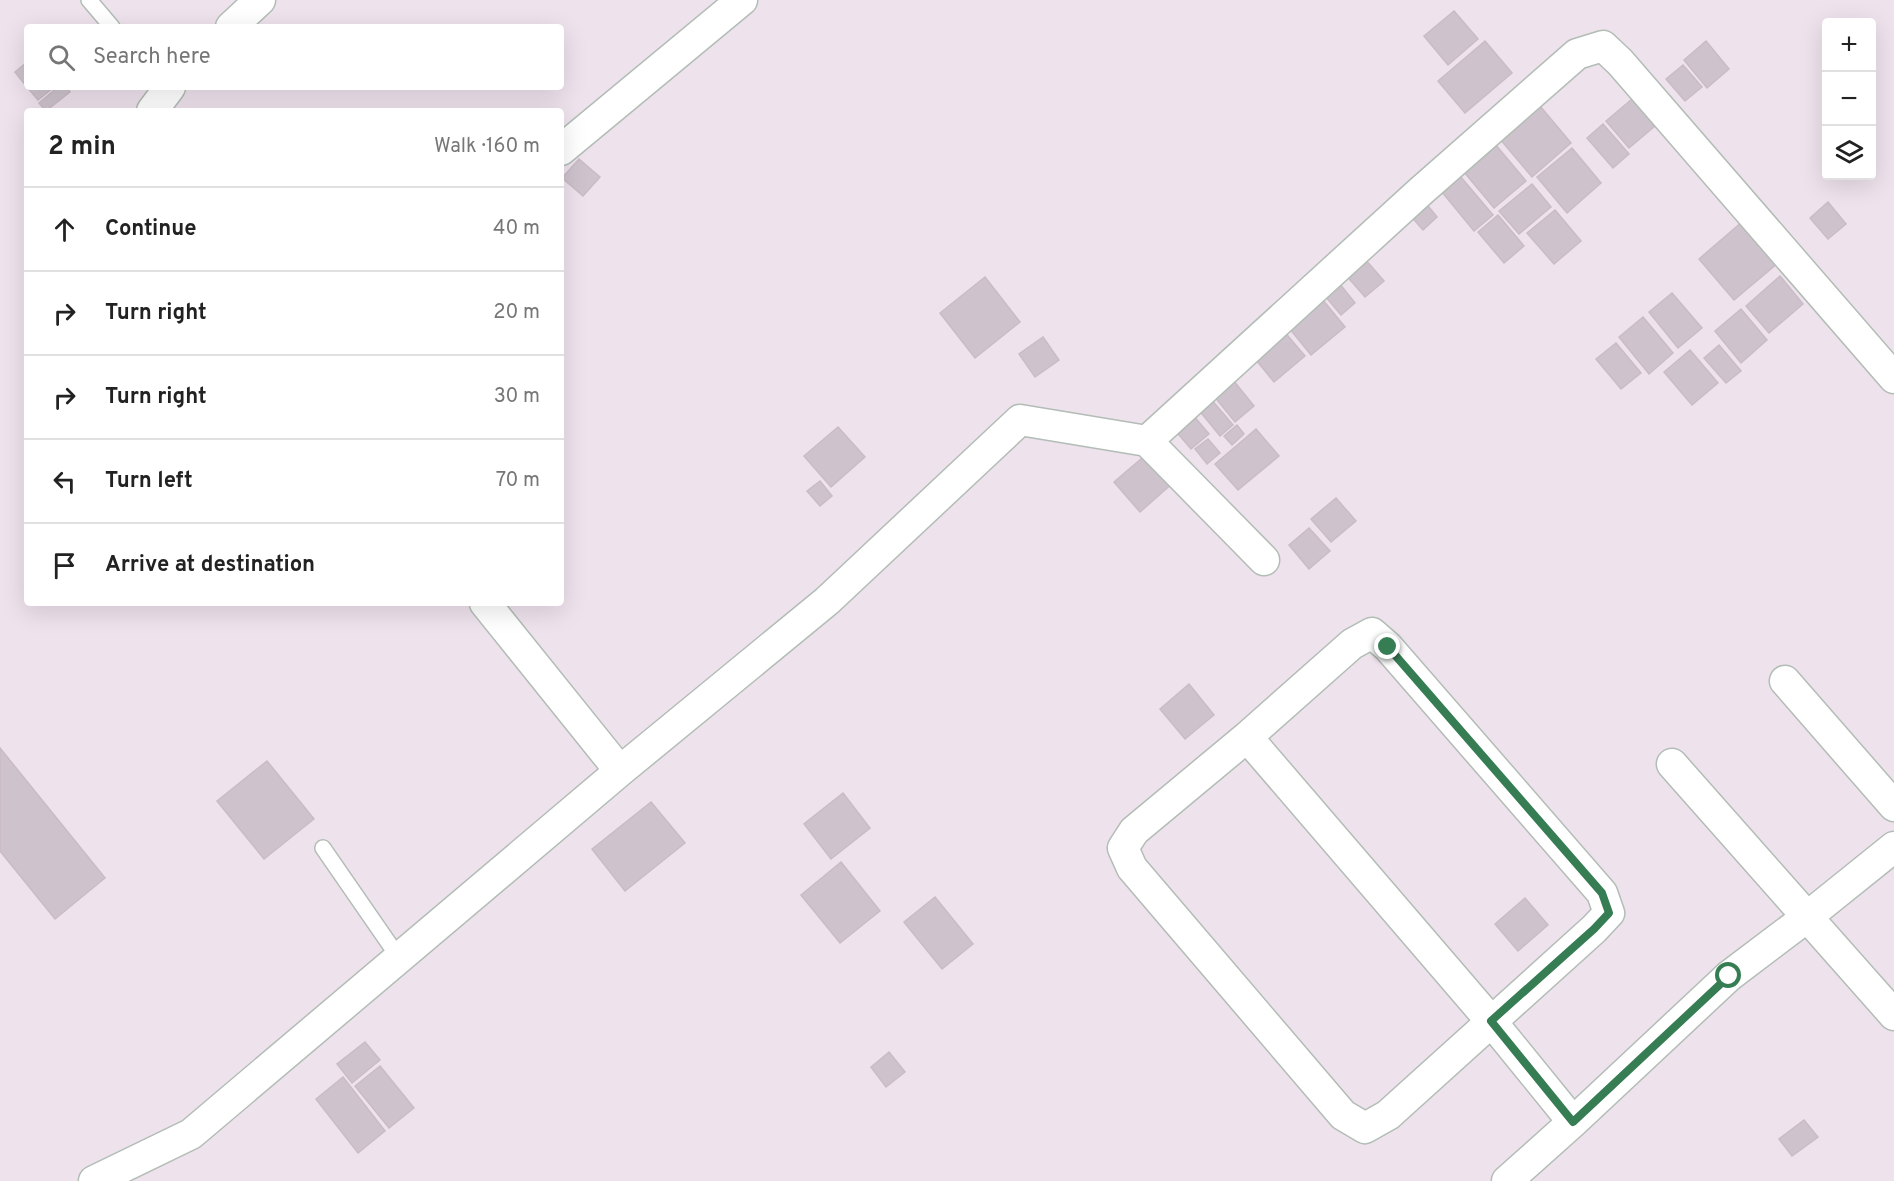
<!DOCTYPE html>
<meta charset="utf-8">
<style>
:root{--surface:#fff;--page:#f2f2f2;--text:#222;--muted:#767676;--line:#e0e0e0}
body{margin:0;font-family:Overpass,sans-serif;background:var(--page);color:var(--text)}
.controls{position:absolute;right:18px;top:18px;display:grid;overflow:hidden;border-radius:6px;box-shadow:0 6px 24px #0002}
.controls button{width:54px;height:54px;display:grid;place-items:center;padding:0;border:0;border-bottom:2px solid var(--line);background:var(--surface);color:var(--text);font:30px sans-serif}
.stop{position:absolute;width:18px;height:18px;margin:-14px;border:4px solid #367d54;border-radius:50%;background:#fff}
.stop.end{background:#367d54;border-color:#fff;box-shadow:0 2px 6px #0008}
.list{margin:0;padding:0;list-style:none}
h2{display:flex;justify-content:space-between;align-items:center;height:78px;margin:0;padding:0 24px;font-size:26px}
h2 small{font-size:20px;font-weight:400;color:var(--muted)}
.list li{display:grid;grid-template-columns:39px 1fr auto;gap:18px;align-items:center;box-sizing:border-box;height:84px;padding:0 24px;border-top:2px solid var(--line)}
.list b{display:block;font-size:22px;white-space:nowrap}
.list em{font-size:20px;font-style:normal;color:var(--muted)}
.icon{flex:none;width:33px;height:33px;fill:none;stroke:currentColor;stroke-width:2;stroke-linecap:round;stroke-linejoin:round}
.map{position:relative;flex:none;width:1894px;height:1181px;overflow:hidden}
.search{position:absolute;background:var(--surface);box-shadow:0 6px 24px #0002;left:24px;top:24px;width:540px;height:66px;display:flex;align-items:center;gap:15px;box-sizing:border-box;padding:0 21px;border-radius:6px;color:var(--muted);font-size:22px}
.panel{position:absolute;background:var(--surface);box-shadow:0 6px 24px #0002;left:24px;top:108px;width:540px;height:498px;border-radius:6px}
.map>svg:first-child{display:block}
</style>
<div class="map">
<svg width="1894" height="1181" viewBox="0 0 1894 1181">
<rect width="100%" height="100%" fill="#eee2ec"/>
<path fill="#cec3cc" stroke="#cabbc6" stroke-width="1.5" d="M 1454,11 L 1478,39 L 1448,65 L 1424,36 Z
M 1485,41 L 1512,73 L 1465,113 L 1438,81 Z
M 1706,41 L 1729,69 L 1707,88 L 1684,60 Z
M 27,62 L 27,87 L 15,72 Z
M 1683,65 L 1702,87 L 1685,101 L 1666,79 Z
M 27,87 L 54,87 L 38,100 Z
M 58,87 L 66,87 L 70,92 L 46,111 L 39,103 Z
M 1638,94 L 1661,121 L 1629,148 L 1606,121 Z
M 1540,106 L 1571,143 L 1532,177 L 1500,139 Z
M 1603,124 L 1629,154 L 1613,168 L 1587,138 Z
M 1495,144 L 1526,181 L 1494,208 L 1464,172 Z
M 1572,148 L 1601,183 L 1567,213 L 1537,177 Z
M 579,159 L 600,177 L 583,196 L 562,178 Z
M 1460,176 L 1493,215 L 1474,231 L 1442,192 Z
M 1532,184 L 1551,207 L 1519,234 L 1499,211 Z
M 1424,201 L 1437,217 L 1423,230 L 1409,214 Z
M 1828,202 L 1846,224 L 1828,239 L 1810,218 Z
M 1555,210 L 1581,241 L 1554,264 L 1527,233 Z
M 1498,215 L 1524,246 L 1504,263 L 1478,232 Z
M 1750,215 L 1785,257 L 1734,300 L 1699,259 Z
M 1364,258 L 1384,281 L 1365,297 L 1345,274 Z
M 1780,276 L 1803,304 L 1769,333 L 1746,306 Z
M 985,277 L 1020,322 L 975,358 L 940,313 Z
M 1335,278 L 1355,303 L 1341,315 L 1320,290 Z
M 1672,293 L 1702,328 L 1678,348 L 1649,312 Z
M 1318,294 L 1345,327 L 1311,355 L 1285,323 Z
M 1741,309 L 1767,340 L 1741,363 L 1715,331 Z
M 1643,317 L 1673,353 L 1649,374 L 1619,337 Z
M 1282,329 L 1305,356 L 1274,382 L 1252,355 Z
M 1043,337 L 1059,360 L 1035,377 L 1019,354 Z
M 1616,343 L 1641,373 L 1621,389 L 1596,359 Z
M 1719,345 L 1741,371 L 1726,383 L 1704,358 Z
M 1690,350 L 1718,383 L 1692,405 L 1664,372 Z
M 1233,380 L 1254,406 L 1235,422 L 1214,396 Z
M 1210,398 L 1233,425 L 1220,436 L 1198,409 Z
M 1192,414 L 1209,434 L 1191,449 L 1174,429 Z
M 1237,425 L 1244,434 L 1232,445 L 1224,436 Z
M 838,427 L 865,457 L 831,487 L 804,456 Z
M 1256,429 L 1279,456 L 1238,490 L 1215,464 Z
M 1208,439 L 1220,453 L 1207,464 L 1195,449 Z
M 1149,452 L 1174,482 L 1140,512 L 1114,482 Z
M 820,481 L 832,496 L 820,506 L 807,491 Z
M 1336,498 L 1356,521 L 1331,542 L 1311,519 Z
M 1309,528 L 1330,551 L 1309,569 L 1289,545 Z
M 1189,684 L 1214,715 L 1185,739 L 1160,709 Z
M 0,748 L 105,878 L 55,919 L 0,851 Z
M 267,761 L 314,819 L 264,859 L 217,801 Z
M 843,793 L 870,828 L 831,859 L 804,824 Z
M 651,802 L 685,843 L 625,891 L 592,849 Z
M 841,862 L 880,911 L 840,943 L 801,895 Z
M 935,897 L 973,944 L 942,969 L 904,922 Z
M 1525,898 L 1548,925 L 1518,951 L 1495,924 Z
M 365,1042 L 380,1060 L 352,1083 L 337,1064 Z
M 889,1052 L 905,1072 L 886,1087 L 871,1067 Z
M 380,1066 L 414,1108 L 389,1128 L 355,1086 Z
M 343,1077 L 385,1131 L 358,1153 L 316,1099 Z
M 1804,1120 L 1818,1137 L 1792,1156 L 1779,1139 Z"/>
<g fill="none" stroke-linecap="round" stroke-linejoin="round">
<defs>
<path id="service" d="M 89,0 L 112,27
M 323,848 L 399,958"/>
<path id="minor" d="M 231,27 L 260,0
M 152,111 L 170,87
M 561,150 L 742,0
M 1147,441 L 1264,560
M 485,603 L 620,771
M 1785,681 L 1894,806
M 1247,737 L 1134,831 L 1123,848 L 1132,868 L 1343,1115 L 1365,1128 L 1388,1115 L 1594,929 L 1609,913 L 1602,893 L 1388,647 L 1372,633 L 1352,644 L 1247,737 L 1491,1021 L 1573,1122 L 1507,1181
M 1672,764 L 1894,1015
M 1573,1122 L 1729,976 L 1807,917 L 1894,847
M 94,1181 L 191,1134 L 620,771 L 827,601 L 1020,420 L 1147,441 L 1421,191 L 1577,54 L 1603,46 L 1620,62 L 1894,378"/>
</defs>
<use href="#service" stroke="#b2bdb6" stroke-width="18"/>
<use href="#minor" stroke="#b2bdb6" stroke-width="33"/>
<use href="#service" stroke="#fff" stroke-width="15"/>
<use href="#minor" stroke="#fff" stroke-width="30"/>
</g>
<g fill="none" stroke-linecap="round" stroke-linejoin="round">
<path stroke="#367d54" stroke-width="8" d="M 1388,647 L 1602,893 L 1609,913 L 1594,929 L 1491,1021 L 1573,1122 L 1729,976"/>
</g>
</svg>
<div class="controls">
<button>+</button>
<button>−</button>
<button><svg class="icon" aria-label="layers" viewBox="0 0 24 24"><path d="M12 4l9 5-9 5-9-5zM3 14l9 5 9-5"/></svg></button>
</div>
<div class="stop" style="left:1729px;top:976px"></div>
<div class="stop end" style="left:1388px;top:647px"></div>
<div class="search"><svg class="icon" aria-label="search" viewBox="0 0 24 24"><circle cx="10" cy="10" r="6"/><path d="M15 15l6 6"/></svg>Search here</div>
<section class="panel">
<h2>2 min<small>Walk · 160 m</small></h2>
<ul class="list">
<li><svg class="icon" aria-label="ahead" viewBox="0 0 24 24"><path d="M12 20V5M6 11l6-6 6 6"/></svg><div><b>Continue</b></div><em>40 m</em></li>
<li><svg class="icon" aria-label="right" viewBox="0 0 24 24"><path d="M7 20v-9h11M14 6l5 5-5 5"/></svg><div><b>Turn right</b></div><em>20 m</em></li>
<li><svg class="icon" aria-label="right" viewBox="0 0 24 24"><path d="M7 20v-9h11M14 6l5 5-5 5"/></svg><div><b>Turn right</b></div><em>30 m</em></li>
<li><svg class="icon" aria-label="left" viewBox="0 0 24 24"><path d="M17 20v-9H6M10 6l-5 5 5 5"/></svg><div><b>Turn left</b></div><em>70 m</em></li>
<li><svg class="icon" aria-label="arrive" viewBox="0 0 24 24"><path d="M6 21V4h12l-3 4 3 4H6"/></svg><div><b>Arrive at destination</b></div></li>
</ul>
</section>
</div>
